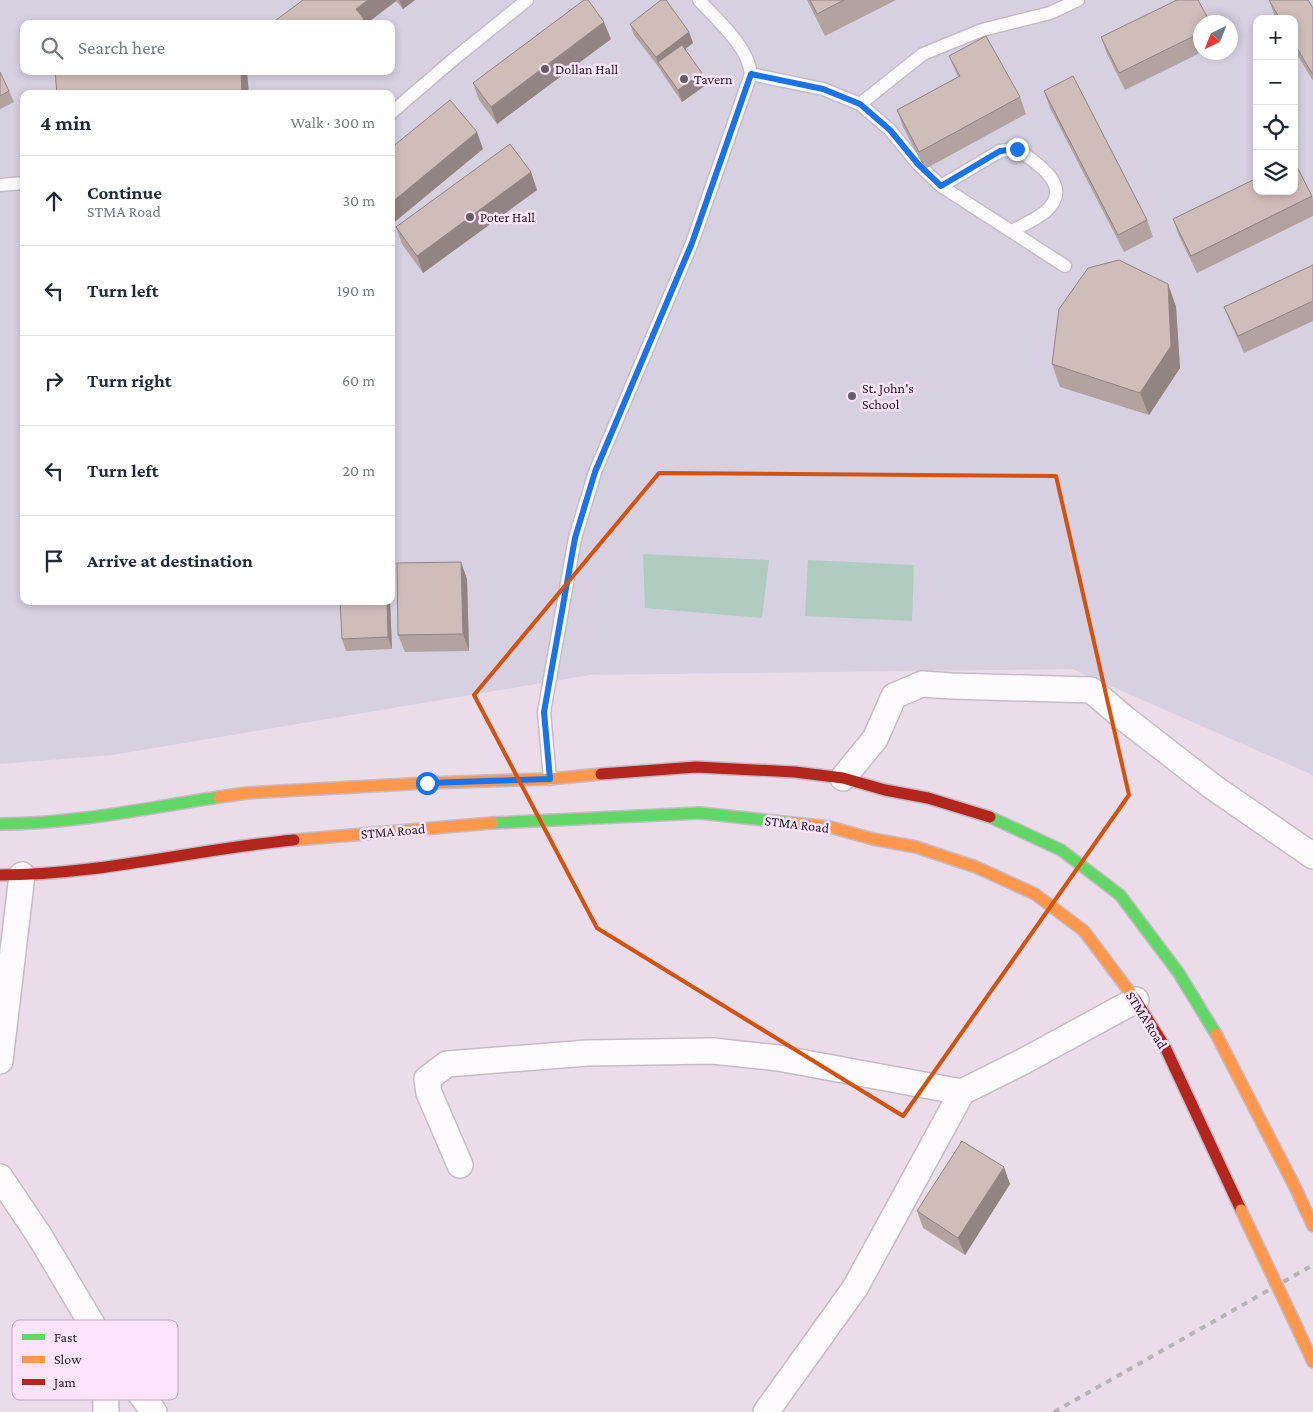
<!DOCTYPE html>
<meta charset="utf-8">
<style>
:root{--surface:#fff;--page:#f2f2f3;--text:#1f2937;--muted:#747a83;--line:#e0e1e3}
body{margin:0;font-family:"Crimson Pro",serif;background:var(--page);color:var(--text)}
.controls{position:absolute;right:15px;top:15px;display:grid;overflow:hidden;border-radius:10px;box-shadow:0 2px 8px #0003}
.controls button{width:45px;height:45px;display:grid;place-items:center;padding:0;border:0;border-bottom:1px solid var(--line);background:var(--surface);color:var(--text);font:25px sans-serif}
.compass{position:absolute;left:1193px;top:15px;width:45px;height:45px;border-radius:50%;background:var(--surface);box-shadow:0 2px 8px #0003;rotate:223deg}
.stop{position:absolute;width:15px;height:15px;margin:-11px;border:4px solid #1a73e8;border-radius:50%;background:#fff}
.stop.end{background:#1a73e8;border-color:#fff;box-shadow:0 1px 5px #0008}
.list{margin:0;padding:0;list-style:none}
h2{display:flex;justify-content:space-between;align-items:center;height:65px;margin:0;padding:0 20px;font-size:21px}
h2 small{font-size:16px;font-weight:400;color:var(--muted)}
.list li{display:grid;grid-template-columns:32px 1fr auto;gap:15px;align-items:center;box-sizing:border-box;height:90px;padding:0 20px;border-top:1px solid var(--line)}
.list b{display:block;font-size:19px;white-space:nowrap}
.list p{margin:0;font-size:16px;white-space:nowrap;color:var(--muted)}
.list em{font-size:16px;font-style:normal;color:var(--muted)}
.icon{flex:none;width:28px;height:28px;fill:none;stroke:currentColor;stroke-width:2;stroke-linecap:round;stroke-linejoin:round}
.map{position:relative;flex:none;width:1313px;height:1412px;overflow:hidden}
.search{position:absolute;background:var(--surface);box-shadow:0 2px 8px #0003;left:20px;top:20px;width:375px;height:55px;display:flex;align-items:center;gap:12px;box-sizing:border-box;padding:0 18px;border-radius:10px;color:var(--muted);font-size:19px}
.panel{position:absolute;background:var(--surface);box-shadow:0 2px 8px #0003;left:20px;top:90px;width:375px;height:515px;border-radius:10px}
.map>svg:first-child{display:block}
</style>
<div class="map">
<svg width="1313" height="1412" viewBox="0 0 1313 1412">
<rect width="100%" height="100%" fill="#eadde9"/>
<path fill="#d7d0e1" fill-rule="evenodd" d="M 0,0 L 1313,0 L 1313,775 L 1072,669 L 590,675 L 113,755 L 0,764 ZM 1257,19 L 1294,19 L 1294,191 L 1257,191 ZM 1200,22 L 1230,22 L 1230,52 L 1200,52 ZM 24,24 L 391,24 L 391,71 L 24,71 ZM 24,94 L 391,94 L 391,601 L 24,601 Z"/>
<path fill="#b0ccc0" d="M 643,554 L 769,560 L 762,618 L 645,608 Z
M 808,560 L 914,565 L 912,621 L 805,616 Z"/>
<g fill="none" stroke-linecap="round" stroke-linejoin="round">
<defs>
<path id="lane" d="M 751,74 L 823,89 L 860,104 L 890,130 L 918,164 L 941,186 L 1065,266
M 860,104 L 923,54 L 982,30 L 1050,13 L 1078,0
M 391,113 L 455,58 L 527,0
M 0,185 L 24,183
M 941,186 L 1000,151 L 1017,149 C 1037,163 1074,186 1046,211 C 1037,219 1023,225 1012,231
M 550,779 L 544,712 L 575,538 L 595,472 L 692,243 L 751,74 C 748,46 717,20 699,0"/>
<path id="street" d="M 843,778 L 875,739 L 894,696 L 922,684 L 952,686 L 1091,690 L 1124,718 L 1213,787 L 1313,856
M 0,1061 L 22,875
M 460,1165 L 429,1093 L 427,1079 L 447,1064 L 587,1053 L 713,1051 L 778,1058 L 962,1092
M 0,1177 L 39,1235 L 105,1346 L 154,1412
M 105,1346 L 106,1412
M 766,1412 L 855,1288 L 962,1092 L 1024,1061 L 1136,1000"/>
<path id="fast" d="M 990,817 L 1061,850 L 1120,895 L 1178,972 L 1216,1034
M 492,823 L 700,813 L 793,823
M 0,824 C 73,824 147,808 219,797"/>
<path id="slow" d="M 219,797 L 247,793 L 427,783 L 550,779 L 601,774
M 793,823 L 830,827 L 873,839 L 916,847 L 976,867 L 1035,894 L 1084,931 L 1135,999
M 294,840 L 492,823
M 1216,1034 L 1295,1187 L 1313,1226
M 1293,1319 L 1313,1362"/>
<path id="jam" d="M 601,774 L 696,767 L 795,772 L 843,778 L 885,790 L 928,798 L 990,817
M 0,875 C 99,875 196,849 294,840
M 1135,999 L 1165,1047 L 1241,1210"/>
</defs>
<use href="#lane" stroke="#c6bbc5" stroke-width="15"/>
<use href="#street" stroke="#c6bbc5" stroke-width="28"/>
<use href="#fast" stroke="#c6bbc5" stroke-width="14"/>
<use href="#slow" stroke="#c6bbc5" stroke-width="14"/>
<use href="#jam" stroke="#c6bbc5" stroke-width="14"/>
<use href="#lane" stroke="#fcfafc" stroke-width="12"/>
<use href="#street" stroke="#fcfafc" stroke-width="25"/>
<use href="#fast" stroke="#63d668" stroke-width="11"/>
<use href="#slow" stroke="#ff974d" stroke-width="11"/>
<use href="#jam" stroke="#b3261e" stroke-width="11"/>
<path stroke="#b7b3b7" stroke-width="4" stroke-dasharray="6 6" stroke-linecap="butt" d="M 1054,1412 L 1313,1265"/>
<defs>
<path id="slow-bridge" d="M 1241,1210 L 1293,1319"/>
</defs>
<use href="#slow-bridge" stroke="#c6bbc5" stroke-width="14" stroke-linecap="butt"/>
<use href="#slow-bridge" stroke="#ff974d" stroke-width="11"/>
</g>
<path fill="#b2a3a0" d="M 303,0 L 415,0 L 403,9 L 396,1 L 366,24 L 272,24 Z
M 807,0 L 896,0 L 825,36 Z
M 1269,0 L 1313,8 L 1313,81 L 1294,49 L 1294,19 L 1276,19 Z
M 1200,22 L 1200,52 L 1202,52 L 1125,90 L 1107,54 L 1101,37 Z
M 630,24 L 689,32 L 693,43 L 685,49 L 702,73 L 706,85 L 682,102 L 662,73 L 660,68 L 660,69 L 634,35 Z
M 611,39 L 497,124 L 479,100 L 473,83 Z
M 949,56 L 1020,97 L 1026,114 L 925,169 L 903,127 L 897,110 L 958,77 Z
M 0,73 L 9,91 L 14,102 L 0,109 Z
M 1044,91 L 1147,220 L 1153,237 L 1124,252 L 1050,108 Z
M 531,172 L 537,190 L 423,273 L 402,244 L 396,227 Z
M 1312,196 L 1313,199 L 1313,216 L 1197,273 L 1179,236 L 1173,219 Z
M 1313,265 L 1313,321 L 1244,353 L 1231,324 L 1224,307 Z
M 1168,284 L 1176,307 L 1180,368 L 1149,415 L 1060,387 L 1052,364 Z
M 467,579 L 469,651 L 405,652 L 398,635 Z
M 390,601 L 392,649 L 346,651 L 342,639 Z
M 1010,1184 L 965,1255 L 923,1228 L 917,1211 Z"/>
<path fill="#918482" d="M 368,0 L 396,0 L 396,1 L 366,24 L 357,24 L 356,9 Z
M 399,0 L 415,0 L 403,9 Z
M 604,22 L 611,39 L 497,124 L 491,107 Z
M 689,32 L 693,43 L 662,67 L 658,62 L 660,69 L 656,57 Z
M 241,71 L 247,71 L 249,94 L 242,94 Z
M 702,73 L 706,85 L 682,102 L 678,90 Z
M 477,132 L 483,149 L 391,225 L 391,203 Z
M 531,172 L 537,190 L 423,273 L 417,256 Z
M 1168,284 L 1176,307 L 1180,368 L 1149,415 L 1140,393 Z
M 461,562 L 467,579 L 469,651 L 463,634 Z
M 387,601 L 390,601 L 392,649 L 388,637 Z
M 1004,1167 L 1010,1184 L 965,1255 L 958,1238 Z"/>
<path fill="#cfbdba" stroke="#918482" d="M 303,0 L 368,0 L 356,9 L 364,19 L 357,24 L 339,24 L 338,22 L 336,24 L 273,24 L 272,23 Z
M 584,0 L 588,0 L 604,22 L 491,107 L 473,83 Z
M 661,0 L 666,0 L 689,32 L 656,57 L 630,24 Z
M 810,0 L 844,0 L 817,14 Z
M 1177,0 L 1198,0 L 1210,22 L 1200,22 L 1200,33 L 1119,73 L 1101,37 Z
M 1269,0 L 1308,0 L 1313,8 L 1313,75 L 1294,43 L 1294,19 L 1280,19 Z
M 986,36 L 1020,97 L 919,152 L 897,110 L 960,76 L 949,56 Z
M 682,45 L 702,73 L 678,90 L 658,62 Z
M 55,71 L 241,71 L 242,94 L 57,94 Z
M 0,72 L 9,91 L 0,96 Z
M 1073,76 L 1147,220 L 1118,235 L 1044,91 Z
M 450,100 L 477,132 L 391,203 L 391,148 Z
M 510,144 L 531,172 L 417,256 L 396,227 Z
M 1294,161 L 1312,196 L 1191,256 L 1173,219 L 1257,178 L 1257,191 L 1294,191 Z
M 1119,260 L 1168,284 L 1171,346 L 1140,393 L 1052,364 L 1059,309 L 1088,268 Z
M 1313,265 L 1313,301 L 1238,336 L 1224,307 Z
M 461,562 L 463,634 L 398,635 L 397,563 Z
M 340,601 L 387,601 L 388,637 L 342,639 Z
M 962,1141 L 1004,1167 L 958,1238 L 917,1211 Z"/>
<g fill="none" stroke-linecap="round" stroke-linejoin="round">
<path stroke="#1a73e8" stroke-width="6" d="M 427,783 L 550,779 L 544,712 L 575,538 L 595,472 L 692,243 L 751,74 L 823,89 L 860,104 L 890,130 L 918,164 L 941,186 L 1000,151 L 1017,149"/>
</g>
<path fill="none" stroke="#d4520e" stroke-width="4" stroke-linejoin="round" d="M 659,473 L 1056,476 L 1129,795 L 903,1116 L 597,928 L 474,695 Z"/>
<g fill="#675d67" stroke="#fde4fc" stroke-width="2">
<circle cx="545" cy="69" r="5"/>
<circle cx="684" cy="79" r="5"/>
<circle cx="470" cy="217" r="5"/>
<circle cx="852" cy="396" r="5"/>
</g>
<g text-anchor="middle" stroke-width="5" stroke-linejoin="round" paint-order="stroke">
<g font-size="14" fill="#211821" stroke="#fde4fc" text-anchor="start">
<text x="555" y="74">Dollan Hall</text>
<text x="694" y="84">Tavern</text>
<text x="480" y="222">Poter Hall</text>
<text x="862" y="393">St. John's<tspan x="862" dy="16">School</tspan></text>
</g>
<g font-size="14" fill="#211821" stroke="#fde4fc">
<text transform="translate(797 824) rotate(7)" y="5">STMA Road</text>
<text transform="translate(393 831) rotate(-5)" y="5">STMA Road</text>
<text transform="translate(1147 1020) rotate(58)" y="5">STMA Road</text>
</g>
</g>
<rect x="12" y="1320" width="166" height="80" rx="8" fill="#fde4fc" stroke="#bba7ba" stroke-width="1"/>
<rect x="22" y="1334" width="23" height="6" fill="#63d668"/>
<rect x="22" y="1356" width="23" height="7" fill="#ff974d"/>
<rect x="22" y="1379" width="23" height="6" fill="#b3261e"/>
<g font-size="14" fill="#211821">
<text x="54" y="1342">Fast</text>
<text x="54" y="1364">Slow</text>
<text x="54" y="1387">Jam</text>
</g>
</svg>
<div class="controls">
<button>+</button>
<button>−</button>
<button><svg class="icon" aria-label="locate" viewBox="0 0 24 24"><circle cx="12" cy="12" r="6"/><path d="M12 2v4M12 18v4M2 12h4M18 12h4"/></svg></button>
<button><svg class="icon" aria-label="layers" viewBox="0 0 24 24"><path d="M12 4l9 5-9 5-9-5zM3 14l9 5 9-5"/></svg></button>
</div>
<svg class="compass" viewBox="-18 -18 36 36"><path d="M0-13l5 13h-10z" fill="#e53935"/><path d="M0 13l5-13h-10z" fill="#747a83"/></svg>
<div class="stop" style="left:427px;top:783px"></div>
<div class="stop end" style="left:1017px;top:149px"></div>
<div class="search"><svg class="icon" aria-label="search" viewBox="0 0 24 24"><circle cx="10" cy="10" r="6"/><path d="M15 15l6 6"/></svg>Search here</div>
<section class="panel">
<h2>4 min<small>Walk · 300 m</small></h2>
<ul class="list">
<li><svg class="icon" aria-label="ahead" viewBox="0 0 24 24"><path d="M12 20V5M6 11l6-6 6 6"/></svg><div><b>Continue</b><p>STMA Road</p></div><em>30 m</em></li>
<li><svg class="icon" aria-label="left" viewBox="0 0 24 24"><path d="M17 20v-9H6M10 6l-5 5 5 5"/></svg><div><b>Turn left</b></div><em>190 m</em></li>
<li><svg class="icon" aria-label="right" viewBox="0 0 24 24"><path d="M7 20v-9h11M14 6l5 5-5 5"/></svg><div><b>Turn right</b></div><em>60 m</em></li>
<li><svg class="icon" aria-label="left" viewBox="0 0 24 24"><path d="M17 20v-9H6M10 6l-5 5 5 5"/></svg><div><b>Turn left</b></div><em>20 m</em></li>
<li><svg class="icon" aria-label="arrive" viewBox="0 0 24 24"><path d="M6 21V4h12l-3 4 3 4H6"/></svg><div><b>Arrive at destination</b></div></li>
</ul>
</section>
</div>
